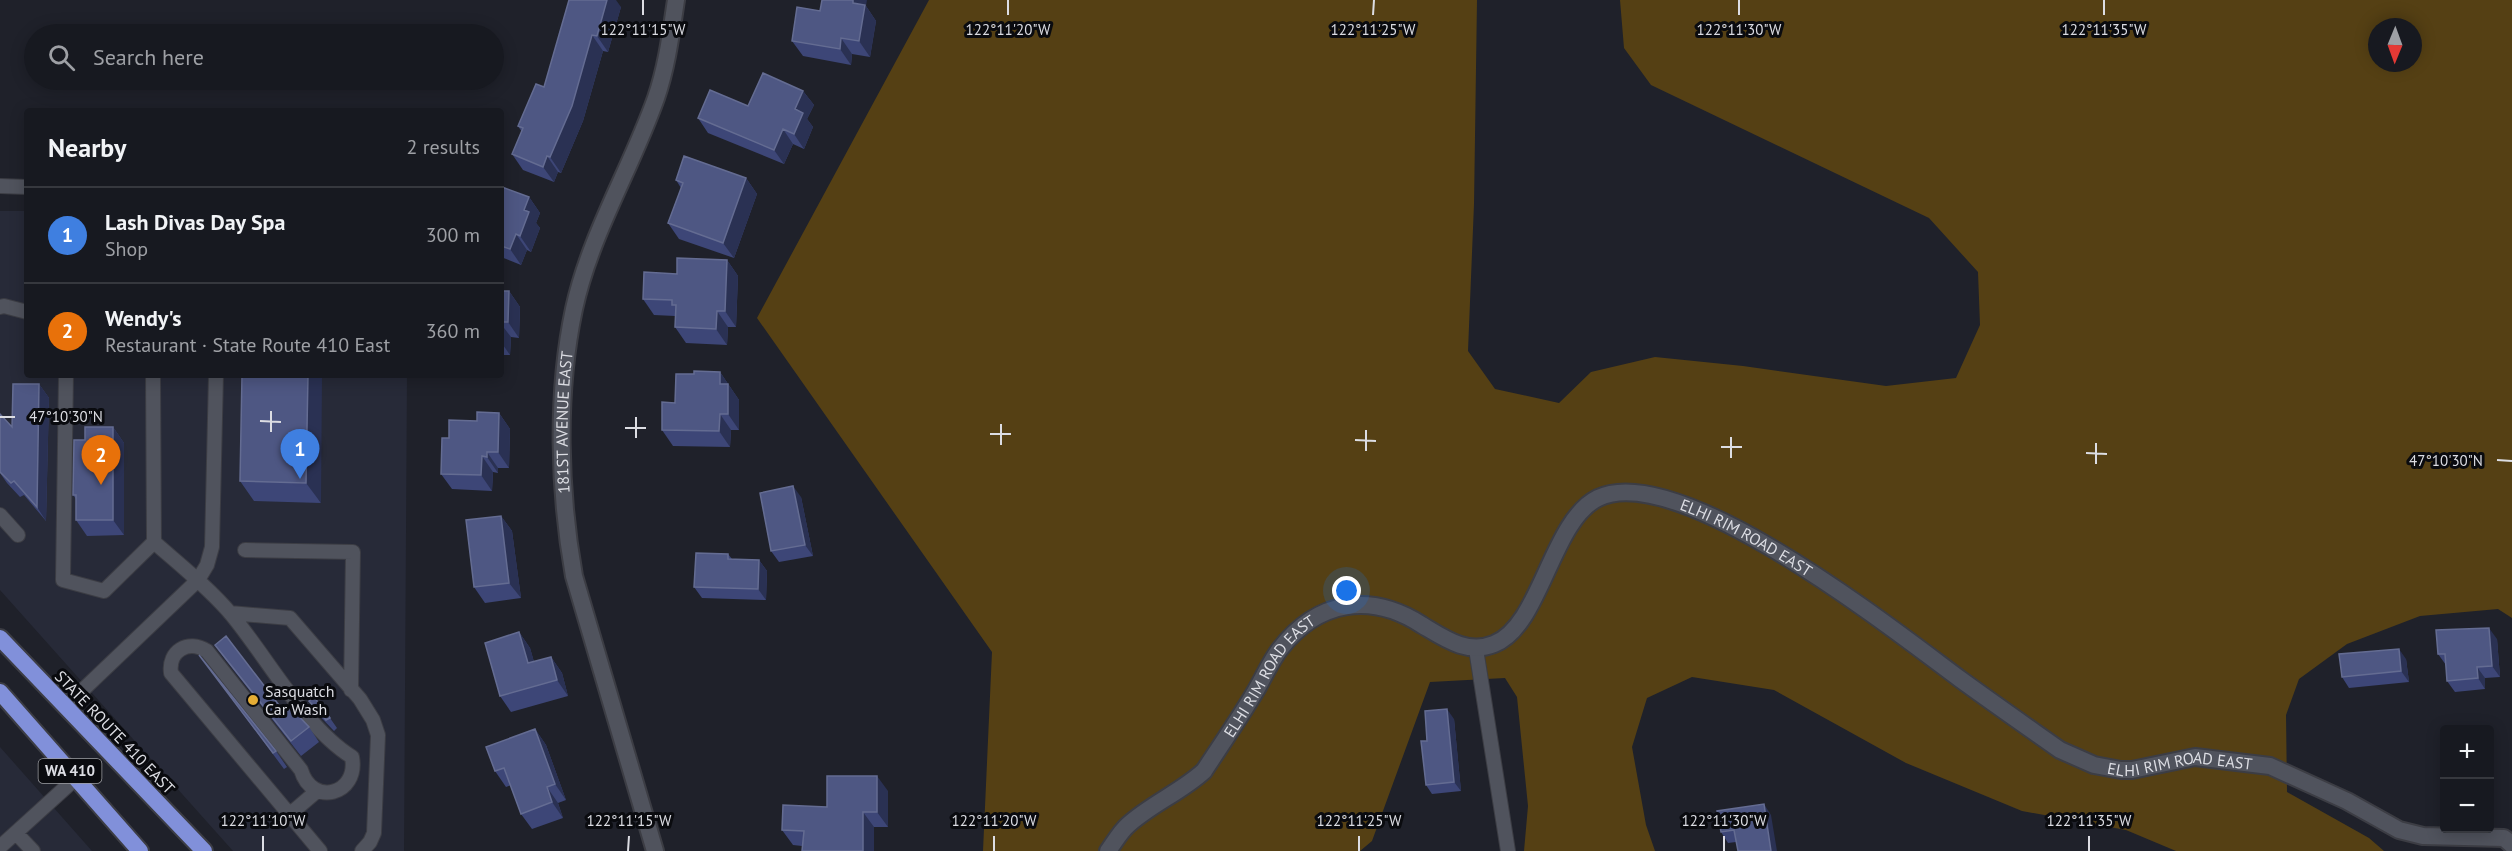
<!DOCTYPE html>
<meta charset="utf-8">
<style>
:root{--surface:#171920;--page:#202229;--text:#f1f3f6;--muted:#9ea0a5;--line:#36383e;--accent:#8c9099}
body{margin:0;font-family:"PT Sans",sans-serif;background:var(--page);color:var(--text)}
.controls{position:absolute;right:18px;bottom:18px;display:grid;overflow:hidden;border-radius:6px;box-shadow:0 3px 15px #0003}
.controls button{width:54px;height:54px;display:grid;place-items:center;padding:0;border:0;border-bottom:2px solid var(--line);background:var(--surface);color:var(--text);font:30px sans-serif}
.compass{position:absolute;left:2368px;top:18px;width:54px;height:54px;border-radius:50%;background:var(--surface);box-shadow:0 3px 15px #0003;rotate:181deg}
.you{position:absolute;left:1347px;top:591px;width:21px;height:21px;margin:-15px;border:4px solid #fff;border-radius:50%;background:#1a73e8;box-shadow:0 0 0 9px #1a73e833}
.badge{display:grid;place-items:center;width:39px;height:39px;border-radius:50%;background:var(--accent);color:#fff;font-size:20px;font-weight:700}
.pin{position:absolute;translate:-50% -50px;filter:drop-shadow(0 2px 3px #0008)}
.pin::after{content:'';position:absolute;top:32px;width:21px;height:18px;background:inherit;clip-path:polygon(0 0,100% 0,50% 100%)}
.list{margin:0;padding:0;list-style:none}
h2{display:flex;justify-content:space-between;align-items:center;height:78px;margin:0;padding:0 24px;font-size:26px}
h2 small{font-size:20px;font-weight:400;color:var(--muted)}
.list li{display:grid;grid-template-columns:39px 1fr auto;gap:18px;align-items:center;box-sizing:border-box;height:96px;padding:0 24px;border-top:2px solid var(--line)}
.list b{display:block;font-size:22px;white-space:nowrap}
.list p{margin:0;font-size:20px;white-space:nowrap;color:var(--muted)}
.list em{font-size:20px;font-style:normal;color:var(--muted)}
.icon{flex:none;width:33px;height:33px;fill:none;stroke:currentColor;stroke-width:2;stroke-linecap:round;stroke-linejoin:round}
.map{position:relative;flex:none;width:2512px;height:851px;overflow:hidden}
.search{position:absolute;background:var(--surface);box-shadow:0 3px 15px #0003;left:24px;top:24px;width:480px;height:66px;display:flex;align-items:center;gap:15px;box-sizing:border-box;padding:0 21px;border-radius:33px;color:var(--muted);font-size:22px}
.panel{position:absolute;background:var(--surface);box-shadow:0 3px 15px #0003;left:24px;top:108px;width:480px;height:270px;border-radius:6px}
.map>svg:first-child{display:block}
</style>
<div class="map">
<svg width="2512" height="851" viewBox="0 0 2512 851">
<rect width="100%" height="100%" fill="#1f212a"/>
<path fill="#272a38" d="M 0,211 L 27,211 L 27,375 L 407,375 L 404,851 L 233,851 L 0,590 Z
M 0,747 L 92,851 L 0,851 Z"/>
<path fill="#554014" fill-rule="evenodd" d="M 929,0 L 1477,0 L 1474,204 L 1468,351 L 1495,389 L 1559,403 L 1591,372 L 1655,357 L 1743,366 L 1886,386 L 1956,378 L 1980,325 L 1978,272 L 1929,218 L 1651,85 L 1624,48 L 1620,0 L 2512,0 L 2512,618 L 2498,609 L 2420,616 L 2347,644 L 2299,679 L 2286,715 L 2287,792 L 2369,838 L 2384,851 L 2176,851 L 2126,830 L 2022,811 L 1906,763 L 1774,690 L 1692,677 L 1647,698 L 1632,747 L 1646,825 L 1655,851 L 1524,851 L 1528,806 L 1517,697 L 1505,678 L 1430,682 L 1372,841 L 1360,851 L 983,851 L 992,652 L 757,318 ZM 2377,27 L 2413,27 L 2413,63 L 2377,63 Z"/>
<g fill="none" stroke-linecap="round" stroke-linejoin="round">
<defs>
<path id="service" d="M 0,186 L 27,187
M 0,307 L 4,306 L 27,312
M 66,375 L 63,580 L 104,591 L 154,542 L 153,375
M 0,515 L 18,535
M 154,542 C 180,565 208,587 231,614 C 267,657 305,728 352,757 C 359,795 312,807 301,770 L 207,651 C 188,639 168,651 171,673 L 320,851
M 245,550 L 353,552 L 351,690
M 230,613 L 290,618 L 360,699 L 373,720 L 378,735 L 374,833 L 370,842 L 362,851
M 1476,649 L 1508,851
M 66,706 L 198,580 L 207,565 L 212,547 L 216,375
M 289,815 L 317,791
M 16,833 L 33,851
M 0,847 L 76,778"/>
<g id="minor">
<path id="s1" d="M 655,851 L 574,576 C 559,492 556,394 574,309 C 590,235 631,169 656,98 C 667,66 671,33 676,0"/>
<path id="s2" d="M 1108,851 C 1114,843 1120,832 1128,825 C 1151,804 1181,792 1204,771 C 1221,745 1239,719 1255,692 C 1264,677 1270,662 1280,649 C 1318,600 1371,592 1422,625 C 1444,638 1467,655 1494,644 C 1541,626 1551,521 1598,498 C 1678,459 1895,631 1960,679 C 1993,703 2026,726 2060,750 L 2094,765 L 2121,770 L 2132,770 L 2195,757 L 2270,766 L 2347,801 L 2399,830 L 2423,836 L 2504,838 L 2512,845"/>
</g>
<path id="trunk" d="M 0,638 L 204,851
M 0,692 L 140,851"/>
</defs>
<use href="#service" stroke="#3c3d44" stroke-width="16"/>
<use href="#minor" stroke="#3c3d44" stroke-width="20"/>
<use href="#trunk" stroke="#3c3d44" stroke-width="20"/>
<use href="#service" stroke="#50535d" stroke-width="14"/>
<use href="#minor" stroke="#50535d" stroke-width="16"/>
<use href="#trunk" stroke="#8190da" stroke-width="16"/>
</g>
<path fill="#3d4677" d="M 569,0 L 621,7 L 608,52 L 603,51 L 583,121 L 561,173 L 558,172 L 554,182 L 523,170 L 512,154 L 522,132 L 518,126 L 544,87 Z
M 866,6 L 876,21 L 870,57 L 852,54 L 851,65 L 803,56 L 792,41 L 820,11 Z
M 803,91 L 814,105 L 807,119 L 813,127 L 804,149 L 793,144 L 784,164 L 708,133 L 698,118 L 748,106 Z
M 746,178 L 757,194 L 734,258 L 679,239 L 668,223 L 681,188 L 676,180 Z
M 501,189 L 529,197 L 540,213 L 536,223 L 540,228 L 531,252 L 527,250 L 521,265 L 501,257 Z
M 727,260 L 738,276 L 736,327 L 728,327 L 727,345 L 686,343 L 675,327 L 675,316 L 654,315 L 643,299 L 677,274 Z
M 501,291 L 509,291 L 520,307 L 519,338 L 511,337 L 510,355 L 501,355 Z
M 720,372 L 739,400 L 739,430 L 731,430 L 730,447 L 673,446 L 662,430 L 675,403 L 694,374 Z
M 242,375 L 321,503 L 254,501 L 240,481 Z
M 39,384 L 49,398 L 46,521 L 24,495 L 20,497 L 7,483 L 0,473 L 0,414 L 12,427 Z
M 499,413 L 510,429 L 509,468 L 498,468 L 498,473 L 493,472 L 492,491 L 452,489 L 441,474 L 449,438 L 477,421 Z
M 113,427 L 124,443 L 124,535 L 87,536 L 76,520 L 76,499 L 73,495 L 85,440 Z
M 801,497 L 813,556 L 779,562 L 771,551 Z
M 501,516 L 512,531 L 521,598 L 485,603 L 474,587 Z
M 728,554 L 732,559 L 759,560 L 767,571 L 766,600 L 702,598 L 694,587 Z
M 519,632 L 530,648 L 534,662 L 551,657 L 562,673 L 568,696 L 511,712 L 500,696 Z
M 2497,639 L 2500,677 L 2485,678 L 2485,689 L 2455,692 L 2447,681 L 2446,665 L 2438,654 Z
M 215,645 L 285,713 L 309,727 L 319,742 L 301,756 L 225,659 Z
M 199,655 L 276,751 L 287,767 L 284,769 Z
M 2406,659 L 2409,682 L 2349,688 L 2342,677 Z
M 309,701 L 330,718 L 337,728 L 334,731 L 316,712 Z
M 1454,719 L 1461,791 L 1432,794 L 1426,785 L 1427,741 Z
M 535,729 L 546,745 L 566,800 L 558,803 L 563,818 L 532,829 L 521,814 L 511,785 L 506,787 L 495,771 Z
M 888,791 L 888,827 L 874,827 L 802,846 L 793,845 L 782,830 L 827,807 Z
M 1771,815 L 1736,842 L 1728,843 L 1721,832 Z"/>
<path fill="#2a3153" d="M 607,0 L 616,0 L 621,7 L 608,52 L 597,36 Z
M 853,0 L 867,0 L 866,6 L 876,21 L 870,57 L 859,41 L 853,3 Z
M 592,35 L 603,51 L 583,121 L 561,173 L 550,157 Z
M 841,38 L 852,54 L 851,65 L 840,49 Z
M 803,91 L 814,105 L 807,119 L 813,127 L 804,149 L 794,134 L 795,109 Z
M 783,129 L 793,144 L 784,164 L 774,150 Z
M 547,156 L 558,172 L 554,182 L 543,167 Z
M 746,178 L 757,194 L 734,258 L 723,243 Z
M 529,197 L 540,213 L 536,223 L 540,228 L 531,252 L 520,236 L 524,210 Z
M 516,234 L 527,250 L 521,265 L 510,249 Z
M 727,260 L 738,276 L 736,327 L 725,311 Z
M 509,291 L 520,307 L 519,338 L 508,322 Z
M 717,311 L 728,327 L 727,345 L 716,329 Z
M 501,324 L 511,337 L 510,355 L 501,342 Z
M 720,372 L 739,400 L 739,430 L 728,414 L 720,384 Z
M 308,375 L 322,375 L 321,503 L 306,483 Z
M 39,384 L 49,398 L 46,521 L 37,507 Z
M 499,413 L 510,429 L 509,468 L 498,452 Z
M 720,414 L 731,430 L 730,447 L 719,431 Z
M 113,427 L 124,443 L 124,535 L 113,520 Z
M 487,452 L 498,468 L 498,473 L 487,457 Z
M 482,456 L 493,472 L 492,491 L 481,475 Z
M 793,486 L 801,497 L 813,556 L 805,545 Z
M 501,516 L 512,531 L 521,598 L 509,583 Z
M 759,560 L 767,571 L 766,600 L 758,589 Z
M 2489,628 L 2497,639 L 2500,677 L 2492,666 Z
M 519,632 L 530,648 L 539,679 L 528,663 Z
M 2399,649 L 2406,659 L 2409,682 L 2401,671 Z
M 551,657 L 562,673 L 568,696 L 557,680 Z
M 2477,667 L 2485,678 L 2485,689 L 2478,678 Z
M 1447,709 L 1454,719 L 1461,791 L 1454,782 Z
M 535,729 L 546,745 L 566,800 L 555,784 Z
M 877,776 L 888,791 L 888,827 L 877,812 Z
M 547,787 L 558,803 L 563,818 L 552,802 Z
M 1764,804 L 1771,815 L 1777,851 L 1771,851 Z
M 863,812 L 874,827 L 874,851 L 863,851 Z"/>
<path fill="#4e5783" stroke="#646c92" stroke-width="1.5" d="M 569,0 L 607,0 L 597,36 L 592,35 L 572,106 L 550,157 L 547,156 L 543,167 L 512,154 L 523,128 L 518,126 L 536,84 L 544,87 Z
M 822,0 L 853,0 L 853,3 L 865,5 L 859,41 L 841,38 L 840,49 L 792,41 L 797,7 L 820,11 Z
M 763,73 L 803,91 L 795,109 L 803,113 L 794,134 L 783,129 L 774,150 L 698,118 L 710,90 L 748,106 Z
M 684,156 L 746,178 L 723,243 L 668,223 L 683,183 L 676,180 Z
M 502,187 L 529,197 L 524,210 L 529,212 L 520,236 L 516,234 L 510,249 L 501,246 Z
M 677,258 L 727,260 L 725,311 L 717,311 L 716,329 L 675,327 L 676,305 L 672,305 L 672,300 L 643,299 L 644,272 L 677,274 Z
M 501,291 L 509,291 L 508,322 L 501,322 Z
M 694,371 L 720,372 L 720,384 L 728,384 L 728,414 L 720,414 L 719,431 L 662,430 L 662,402 L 675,403 L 676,374 L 694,374 Z
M 242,375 L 308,375 L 306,483 L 240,481 Z
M 13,384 L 39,384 L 37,507 L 14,481 L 11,483 L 0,472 L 0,414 L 12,427 Z
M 477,412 L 499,413 L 498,452 L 487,452 L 487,457 L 482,456 L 481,475 L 441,474 L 442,438 L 449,438 L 449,420 L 477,421 Z
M 85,427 L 113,427 L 113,520 L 76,520 L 76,495 L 73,495 L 74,440 L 85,440 Z
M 793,486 L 805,545 L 771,551 L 760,493 Z
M 501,516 L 509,583 L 474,587 L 466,520 Z
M 696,553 L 728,554 L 728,559 L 759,560 L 758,589 L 694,587 Z
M 2489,628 L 2492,666 L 2477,667 L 2478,678 L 2447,681 L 2445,654 L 2438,654 L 2436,630 Z
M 519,632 L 528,663 L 551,657 L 557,680 L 500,696 L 485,643 Z
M 226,636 L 285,713 L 291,708 L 309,727 L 291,741 L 215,645 Z
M 2399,649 L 2401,671 L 2342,677 L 2339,654 Z
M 199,655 L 276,751 L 273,753 Z
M 314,697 L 330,718 L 326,720 L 309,701 Z
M 1447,709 L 1454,782 L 1426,785 L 1421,741 L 1427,741 L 1425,711 Z
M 535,729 L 555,784 L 547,787 L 552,802 L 521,814 L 504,768 L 495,771 L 486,747 Z
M 827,776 L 877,776 L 877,812 L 863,812 L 863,851 L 802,851 L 804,831 L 782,830 L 783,805 L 827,807 Z
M 1764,804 L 1771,851 L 1738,851 L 1734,830 L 1721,832 L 1717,811 Z"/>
<path fill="none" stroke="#dcdde3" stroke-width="2" d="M 643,15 L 643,0M 1008,15 L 1008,0M 1373,15 L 1374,0M 1739,15 L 1739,0M 2104,15 L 2104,0M 0,417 L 15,417M 260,421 L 281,422M 625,428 L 646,428M 271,432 L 271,411M 990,434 L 1011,434M 636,438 L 636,417M 1355,440 L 1376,441M 1001,445 L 1001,424M 1721,447 L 1742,447M 1366,451 L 1366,430M 2086,453 L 2107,454M 1731,458 L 1731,437M 2497,460 L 2512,461M 2096,464 L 2096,443M 263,851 L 263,836M 628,851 L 629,836M 994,851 L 994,836M 1359,851 L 1359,836M 1724,851 L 1724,836M 2089,851 L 2089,836"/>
<circle fill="#e5ad35" stroke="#0a0b0f" stroke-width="2" cx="253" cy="700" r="6"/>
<g text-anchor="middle" stroke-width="6" stroke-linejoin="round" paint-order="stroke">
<rect fill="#0a0b0f" stroke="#9d9ea3" stroke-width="1.5" x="38.5" y="759" width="63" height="24" rx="4.5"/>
<g font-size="15" font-weight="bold" fill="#dcdde3">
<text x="70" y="776">WA 410</text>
</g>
<g font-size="16" fill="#dcdde3" stroke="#0a0b0f">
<text dy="6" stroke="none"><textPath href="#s1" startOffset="441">181ST AVENUE EAST</textPath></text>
<text dy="6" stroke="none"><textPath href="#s2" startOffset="850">ELHI RIM ROAD EAST</textPath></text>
<text dy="6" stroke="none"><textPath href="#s2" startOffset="242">ELHI RIM ROAD EAST</textPath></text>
<text transform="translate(115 732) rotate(46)" y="6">STATE ROUTE 410 EAST</text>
<text dy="6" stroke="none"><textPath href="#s2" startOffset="1354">ELHI RIM ROAD EAST</textPath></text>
</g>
<g font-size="16" fill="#dcdde3" stroke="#0a0b0f" text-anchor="start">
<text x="265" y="697">Sasquatch<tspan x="265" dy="18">Car Wash</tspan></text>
</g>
</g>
<g font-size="15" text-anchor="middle" fill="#dcdde3" stroke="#0a0b0f" stroke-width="6" stroke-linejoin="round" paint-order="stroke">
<text x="643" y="35">122°11'15"W</text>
<text x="1008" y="35">122°11'20"W</text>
<text x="1373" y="35">122°11'25"W</text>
<text x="1739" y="35">122°11'30"W</text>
<text x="2104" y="35">122°11'35"W</text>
<text x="66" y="422">47°10'30"N</text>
<text x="2446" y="466">47°10'30"N</text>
<text x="263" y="826">122°11'10"W</text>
<text x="629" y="826">122°11'15"W</text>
<text x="994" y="826">122°11'20"W</text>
<text x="1359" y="826">122°11'25"W</text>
<text x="1724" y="826">122°11'30"W</text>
<text x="2089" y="826">122°11'35"W</text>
</g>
</svg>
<div class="controls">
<button>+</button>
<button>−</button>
</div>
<svg class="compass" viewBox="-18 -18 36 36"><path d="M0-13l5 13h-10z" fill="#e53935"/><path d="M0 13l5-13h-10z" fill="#9ea0a5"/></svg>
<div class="you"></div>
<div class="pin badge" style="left:300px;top:479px;background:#3f7fe0">1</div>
<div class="pin badge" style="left:101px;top:485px;background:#e8710a">2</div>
<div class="search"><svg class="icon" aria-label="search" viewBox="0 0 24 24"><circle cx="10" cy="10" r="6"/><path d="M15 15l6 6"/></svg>Search here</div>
<section class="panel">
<h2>Nearby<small>2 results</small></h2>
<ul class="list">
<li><span class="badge" style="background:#3f7fe0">1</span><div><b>Lash Divas Day Spa</b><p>Shop</p></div><em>300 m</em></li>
<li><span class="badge" style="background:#e8710a">2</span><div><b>Wendy's</b><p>Restaurant · State Route 410 East</p></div><em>360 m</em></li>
</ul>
</section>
</div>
